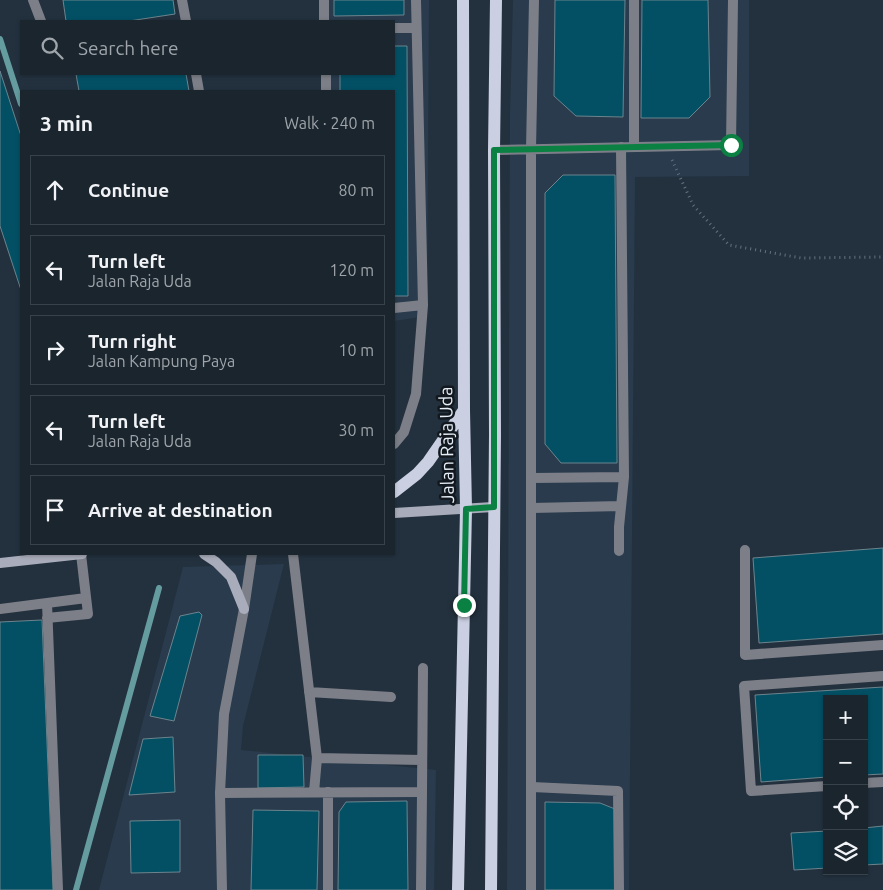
<!DOCTYPE html>
<meta charset="utf-8">
<style>
:root{--surface:#1a252e;--page:#232d36;--text:#f1f3f6;--muted:#9fa5aa;--line:#38424a}
body{margin:0;font-family:Ubuntu,sans-serif;background:var(--page);color:var(--text)}
.controls{position:absolute;right:15px;bottom:15px;display:grid;overflow:hidden;border-radius:0px;box-shadow:0 1px 4px #0004}
.controls button{width:45px;height:45px;display:grid;place-items:center;padding:0;border:0;border-bottom:1px solid var(--line);background:var(--surface);color:var(--text);font:25px sans-serif}
.stop{position:absolute;width:15px;height:15px;margin:-11px;border:4px solid #0b8043;border-radius:50%;background:#fff}
.stop.end{background:#0b8043;border-color:#fff;box-shadow:0 1px 5px #0008}
.list{margin:0;padding:0;list-style:none}
h2{display:flex;justify-content:space-between;align-items:center;height:65px;margin:0;padding:0 20px;font-size:21px}
h2 small{font-size:16px;font-weight:400;color:var(--muted)}
.list li{display:grid;grid-template-columns:32px 1fr auto;gap:15px;align-items:center;box-sizing:border-box;height:70px;margin:0 10px 10px;padding:0 10px;border:1px solid var(--line);border-radius:0px}
.list b{display:block;font-size:19px;white-space:nowrap}
.list p{margin:0;font-size:16px;white-space:nowrap;color:var(--muted)}
.list em{font-size:16px;font-style:normal;color:var(--muted)}
.icon{flex:none;width:28px;height:28px;fill:none;stroke:currentColor;stroke-width:2;stroke-linecap:round;stroke-linejoin:round}
.map{position:relative;flex:none;width:883px;height:890px;overflow:hidden}
.search{position:absolute;background:var(--surface);box-shadow:0 1px 4px #0004;left:20px;top:20px;width:375px;height:55px;display:flex;align-items:center;gap:12px;box-sizing:border-box;padding:0 18px;border-radius:0px;color:var(--muted);font-size:19px}
.panel{position:absolute;background:var(--surface);box-shadow:0 1px 4px #0004;left:20px;top:90px;width:375px;height:465px;border-radius:0px}
.map>svg:first-child{display:block}
</style>
<div class="map">
<svg width="883" height="890" viewBox="0 0 883 890">
<rect width="100%" height="100%" fill="#23313e"/>
<path fill="#293b4d" d="M 320,0 L 429,0 L 427,316 L 394,321 L 394,91 L 325,91 L 324,74 L 394,74 L 394,21 L 321,21 Z
M 513,0 L 749,0 L 749,176 L 635,177 L 629,890 L 507,890 L 510,115 Z
M 284,564 L 243,726 L 241,750 L 436,770 L 434,890 L 99,890 L 183,567 Z"/>
<g fill="none" stroke-linecap="round" stroke-linejoin="round">
<path stroke="#649ca0" stroke-width="6" d="M 0,39 L 21,104
M 76,890 L 159,588"/>
</g>
<path fill="#035065" stroke="#6c848d" d="M 63,0 L 173,0 L 175,14 L 129,21 L 66,21 Z
M 334,0 L 404,0 L 404,15 L 334,16 Z
M 555,0 L 625,0 L 623,117 L 576,116 L 554,96 Z
M 642,0 L 708,0 L 710,97 L 689,118 L 641,118 Z
M 394,46 L 407,46 L 408,296 L 394,296 L 394,91 L 340,91 L 340,74 L 394,74 Z
M 0,71 L 21,136 L 21,290 L 0,226 Z
M 76,74 L 186,74 L 189,91 L 79,91 Z
M 563,175 L 615,175 L 617,463 L 561,463 L 545,444 L 545,193 Z
M 883,548 L 883,634 L 759,643 L 753,558 Z
M 199,612 L 202,615 L 174,721 L 150,716 L 180,616 Z
M 42,620 L 53,890 L 0,890 L 0,622 Z
M 883,687 L 883,774 L 864,775 L 864,699 L 827,699 L 827,777 L 761,782 L 755,695 Z
M 173,737 L 175,792 L 129,795 L 143,739 Z
M 258,755 L 303,755 L 304,787 L 258,788 Z
M 407,801 L 408,890 L 338,890 L 339,812 L 346,802 Z
M 545,802 L 600,803 L 615,809 L 616,890 L 545,890 Z
M 253,810 L 319,811 L 317,890 L 251,890 Z
M 180,820 L 180,872 L 131,873 L 130,821 Z
M 883,826 L 883,864 L 864,865 L 864,828 Z
M 827,831 L 827,868 L 794,870 L 791,833 Z"/>
<g fill="none" stroke-linecap="round" stroke-linejoin="round">
<path stroke="#66727e" stroke-width="3" stroke-dasharray="1 4" stroke-linecap="butt" d="M 672,160 L 693,205 L 729,245 L 801,258 L 883,257"/>
<path stroke="#7d7f88" stroke-width="10" d="M 33,0 L 41,21
M 324,0 L 324,21
M 394,28 L 416,28
M 326,74 L 326,91
M 634,147 L 634,0
M 394,308 L 423,305
M 394,444 L 404,432 L 416,394 L 423,305 L 416,0
M 532,478 L 624,477
M 532,508 L 621,506
M 745,550 L 745,655 L 883,645
M 619,551 L 619,527 L 624,477 L 621,147
M 293,554 L 317,758 L 422,760
M 47,603 L 86,598
M 0,609 L 47,603 L 58,890
M 47,618 L 88,614 L 81,554
M 309,692 L 391,697
M 864,783 L 883,782
M 827,786 L 751,791 L 744,686 L 883,676
M 532,787 L 618,791 L 619,890
M 314,792 L 317,758
M 328,792 L 328,890
M 220,793 L 422,792 L 423,668"/>
<path stroke="#7d7f88" stroke-width="10" d="M 182,0 L 186,21
M 196,74 L 199,91
M 494,150 L 731,145 L 733,0
M 222,890 L 220,793 L 224,714 L 244,609 L 252,554
M 421,890 L 422,792
M 531,890 L 531,149 L 534,0"/>
<path stroke="#a9acba" stroke-width="10" d="M 394,513 L 493,507
M 204,554 L 216,562 L 231,577 L 244,609
M 0,563 L 82,554"/>
<path stroke="#cbcfe2" stroke-width="12" d="M 394,492 L 417,474 L 428,462 L 464,410
M 458,890 L 466,509 L 464,410 L 463,0
M 491,890 L 495,434 L 494,150 L 496,0"/>
</g>
<g fill="none" stroke-linecap="round" stroke-linejoin="round">
<path stroke="#0b8043" stroke-width="6" d="M 464,605 L 466,509 L 494,507 L 494,150 L 731,145"/>
</g>
<g text-anchor="middle" stroke-width="5" stroke-linejoin="round" paint-order="stroke">
<g font-size="18" fill="#e5eef7" stroke="#12181e">
<text transform="translate(447 445) rotate(-91)" y="6">Jalan Raja Uda</text>
</g>
</g>
</svg>
<div class="controls">
<button>+</button>
<button>−</button>
<button><svg class="icon" aria-label="locate" viewBox="0 0 24 24"><circle cx="12" cy="12" r="6"/><path d="M12 2v4M12 18v4M2 12h4M18 12h4"/></svg></button>
<button><svg class="icon" aria-label="layers" viewBox="0 0 24 24"><path d="M12 4l9 5-9 5-9-5zM3 14l9 5 9-5"/></svg></button>
</div>
<div class="stop" style="left:731px;top:145px"></div>
<div class="stop end" style="left:464px;top:605px"></div>
<div class="search"><svg class="icon" aria-label="search" viewBox="0 0 24 24"><circle cx="10" cy="10" r="6"/><path d="M15 15l6 6"/></svg>Search here</div>
<section class="panel">
<h2>3 min<small>Walk · 240 m</small></h2>
<ul class="list">
<li><svg class="icon" aria-label="ahead" viewBox="0 0 24 24"><path d="M12 20V5M6 11l6-6 6 6"/></svg><div><b>Continue</b></div><em>80 m</em></li>
<li><svg class="icon" aria-label="left" viewBox="0 0 24 24"><path d="M17 20v-9H6M10 6l-5 5 5 5"/></svg><div><b>Turn left</b><p>Jalan Raja Uda</p></div><em>120 m</em></li>
<li><svg class="icon" aria-label="right" viewBox="0 0 24 24"><path d="M7 20v-9h11M14 6l5 5-5 5"/></svg><div><b>Turn right</b><p>Jalan Kampung Paya</p></div><em>10 m</em></li>
<li><svg class="icon" aria-label="left" viewBox="0 0 24 24"><path d="M17 20v-9H6M10 6l-5 5 5 5"/></svg><div><b>Turn left</b><p>Jalan Raja Uda</p></div><em>30 m</em></li>
<li><svg class="icon" aria-label="arrive" viewBox="0 0 24 24"><path d="M6 21V4h12l-3 4 3 4H6"/></svg><div><b>Arrive at destination</b></div></li>
</ul>
</section>
</div>
